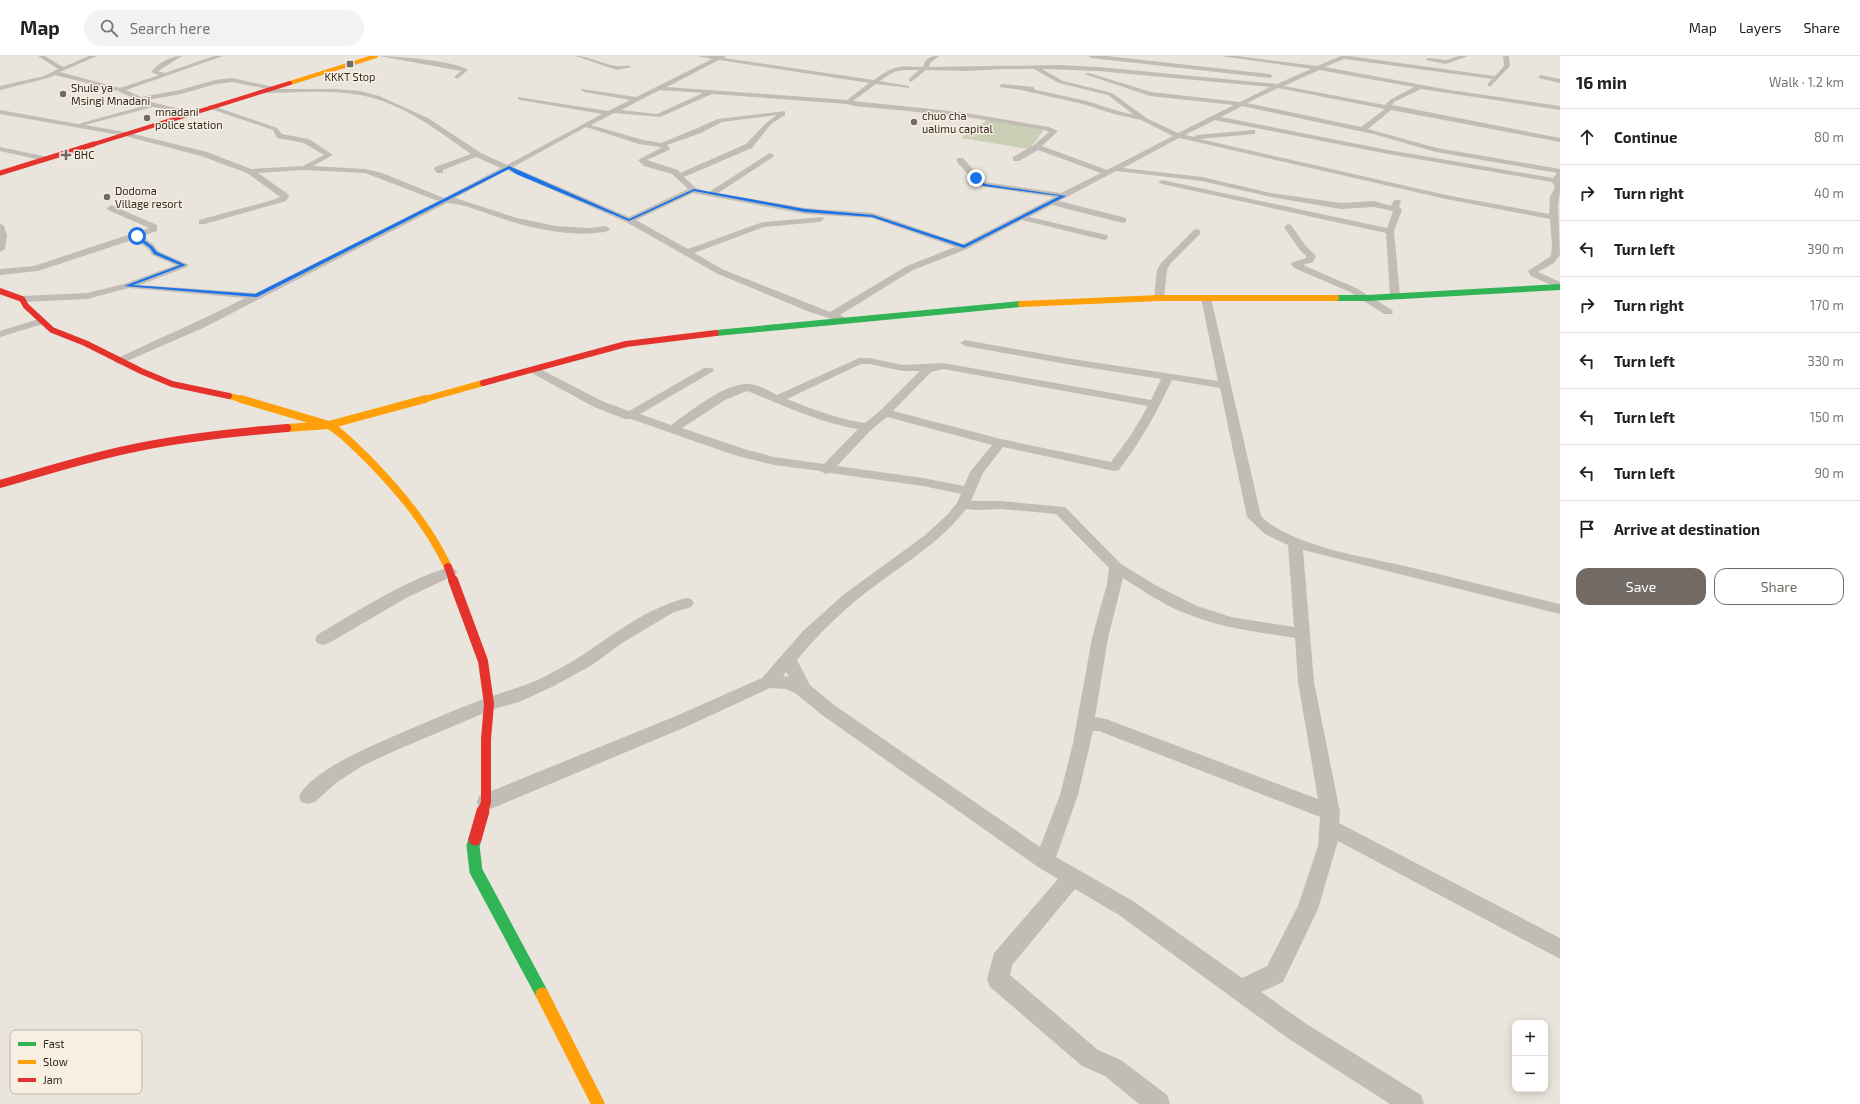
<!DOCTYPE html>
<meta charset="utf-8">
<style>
:root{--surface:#fff;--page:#f2f2f2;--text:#222;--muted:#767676;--line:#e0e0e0;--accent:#726b65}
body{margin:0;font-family:"Exo 2",sans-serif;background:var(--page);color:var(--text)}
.controls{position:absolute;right:12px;bottom:12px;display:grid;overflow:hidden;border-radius:8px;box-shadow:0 2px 10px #0003}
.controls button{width:36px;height:36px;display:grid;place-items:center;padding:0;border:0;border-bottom:1px solid var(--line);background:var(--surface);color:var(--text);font:20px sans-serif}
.stop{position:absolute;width:12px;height:12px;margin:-9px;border:3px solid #1a73e8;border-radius:50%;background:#fff}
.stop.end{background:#1a73e8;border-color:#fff;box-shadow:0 1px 4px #0008}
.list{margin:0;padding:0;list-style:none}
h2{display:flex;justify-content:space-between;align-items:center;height:52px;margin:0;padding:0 16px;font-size:17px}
h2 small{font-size:13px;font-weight:400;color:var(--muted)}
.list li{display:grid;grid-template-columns:26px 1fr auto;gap:12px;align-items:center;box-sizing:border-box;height:56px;padding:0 16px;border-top:1px solid var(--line)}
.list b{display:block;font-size:15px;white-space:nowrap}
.list em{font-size:13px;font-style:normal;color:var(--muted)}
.actions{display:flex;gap:8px;padding:12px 16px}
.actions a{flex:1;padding:9px 0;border:1px solid var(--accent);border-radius:12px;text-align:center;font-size:14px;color:var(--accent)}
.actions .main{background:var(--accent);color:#fff}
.icon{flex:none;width:22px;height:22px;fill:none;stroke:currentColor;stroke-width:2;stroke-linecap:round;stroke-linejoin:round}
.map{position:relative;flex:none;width:1560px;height:1048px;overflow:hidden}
header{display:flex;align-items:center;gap:24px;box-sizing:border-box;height:56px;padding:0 20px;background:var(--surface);border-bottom:1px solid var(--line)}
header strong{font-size:19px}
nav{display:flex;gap:22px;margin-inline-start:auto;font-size:14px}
.search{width:280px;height:36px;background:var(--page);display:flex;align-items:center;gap:10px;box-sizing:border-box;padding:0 14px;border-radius:22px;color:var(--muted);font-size:15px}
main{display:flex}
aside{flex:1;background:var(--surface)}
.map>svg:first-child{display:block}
</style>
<header>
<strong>Map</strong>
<div class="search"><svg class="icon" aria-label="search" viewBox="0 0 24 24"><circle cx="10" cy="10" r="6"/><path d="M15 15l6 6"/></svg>Search here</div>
<nav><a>Map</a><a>Layers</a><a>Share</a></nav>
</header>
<main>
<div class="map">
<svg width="1560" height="1048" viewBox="0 0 1560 1048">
<rect width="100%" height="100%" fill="#eae5dc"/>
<path fill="#c9d0b6" d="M 987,64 L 1045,73 L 1029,93 L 961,82 Z"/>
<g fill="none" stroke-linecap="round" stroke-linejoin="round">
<path fill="#c2bcb6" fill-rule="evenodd" d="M 38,0 L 45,0 L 63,11 L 89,0 L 97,0 L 60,16 L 120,32 L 159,19 L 151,16 C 158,7 170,0 182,0 L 158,15 L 165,17 L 214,0 L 223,0 L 126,34 L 141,41 L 180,34 L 215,24 L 232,22 L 274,31 L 274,33 L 336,33 L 360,35 L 379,40 L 428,62 L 481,97 L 507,109 L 602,58 L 520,44 L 518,43 L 518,41 L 608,55 L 630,44 L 584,36 L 581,34 L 582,33 L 636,41 L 712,3 L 697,0 L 726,0 L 724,2 L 874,24 C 894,9 899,10 923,11 C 925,2 931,0 939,0 L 930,7 L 929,11 L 1058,9 L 1098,11 L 1277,28 L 1311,13 L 1221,0 L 1237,0 L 1317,10 L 1341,0 L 1349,0 L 1495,20 L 1504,10 L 1503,0 L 1509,0 L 1510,10 L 1490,31 L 1487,29 L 1492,23 L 1344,3 L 1325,11 L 1444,33 L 1560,50 L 1560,54 L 1421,33 L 1394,46 L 1392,49 L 1560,82 L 1560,86 L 1391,54 L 1368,73 L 1437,92 L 1560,113 L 1560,136 L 1558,149 L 1560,199 L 1554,207 L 1538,216 L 1560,226 L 1560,233 L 1531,220 L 1528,215 L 1551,200 L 1552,189 L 1550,163 L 1446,143 L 1179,82 L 1123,112 L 1202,121 L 1271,137 L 1341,147 L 1374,145 L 1391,150 L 1394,144 L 1400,144 L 1401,146 L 1399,150 L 1402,154 L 1394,175 L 1400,240 L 1399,242 L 1391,242 L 1390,240 L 1386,177 L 1162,128 L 1158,126 L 1162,124 L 1387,172 L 1393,155 L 1374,151 L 1341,153 L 1271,141 L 1202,125 L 1116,115 L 1059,145 L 1126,162 L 1126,166 L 1123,167 L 1052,149 L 1029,161 L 1107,179 L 1108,181 L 1107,183 L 1104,184 L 1022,164 L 967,193 L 913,214 L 840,259 L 849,264 L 844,267 L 807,255 L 718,218 L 626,166 L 507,114 L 455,142 L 517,162 L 556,170 L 588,172 L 606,170 L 610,173 C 607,177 601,176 596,177 C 564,180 530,172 500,162 C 482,156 465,148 447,147 L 203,272 L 120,308 L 116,307 L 114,305 L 116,303 C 159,282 203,264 245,242 L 129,232 L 87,243 L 22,246 L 17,243 L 22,240 L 87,237 L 124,228 L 176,209 L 152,199 L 148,193 L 135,183 L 38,215 L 0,219 L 0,213 L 34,210 L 149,172 L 108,154 L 107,152 L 111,149 L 157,169 L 157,175 L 142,180 L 154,189 L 158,195 L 189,209 L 187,211 L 140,229 L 256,237 L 438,145 L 365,117 L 304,114 L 258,117 L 288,138 L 289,140 L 286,145 L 205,168 L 199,168 L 199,164 L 273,144 L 280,141 L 247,117 L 201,100 L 125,80 L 0,58 L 0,54 L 78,68 L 147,49 L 118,35 L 55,19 L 48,22 L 0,34 L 0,30 L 44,20 L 58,13 ZM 719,4 L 869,27 L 847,44 L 667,31 ZM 1005,13 L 1034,13 L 1059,27 L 1108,39 L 1134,59 L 1118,55 L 1087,45 L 1036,34 L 1033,31 L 1002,28 L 999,30 L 1000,31 L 1021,34 L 1083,48 L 1114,58 L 1141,64 L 1173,80 L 1107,114 L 1042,90 L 1058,75 L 1049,71 L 960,56 L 853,45 L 876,28 L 909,32 L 909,30 L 880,25 C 896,13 899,14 919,14 L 908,24 L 911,26 L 926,14 L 967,15 ZM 1042,13 L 1098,15 L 1270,31 L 1240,46 L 1151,36 L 1089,17 L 1084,18 L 1150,40 L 1234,49 L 1178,77 L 1148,63 L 1112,37 L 1063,25 ZM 1319,14 L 1414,31 L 1390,44 L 1385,49 L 1284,30 ZM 232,26 L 268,33 L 260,34 L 260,36 L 262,37 C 294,37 328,33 360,39 C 403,47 437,74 471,98 L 435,111 L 434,113 L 437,117 L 443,117 L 443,114 L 476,101 L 501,112 L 444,142 L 382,117 L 365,113 L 313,110 L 333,99 L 309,83 L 282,78 L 277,72 L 210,49 L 208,50 L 208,52 L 273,74 L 277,82 L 304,87 L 324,99 L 303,110 L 251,113 L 207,96 L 125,76 L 85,69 L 153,51 L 193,58 L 193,56 L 155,47 L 147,44 L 181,38 L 216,28 ZM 1278,32 L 1385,53 L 1361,71 L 1247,47 ZM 660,34 L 703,37 L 657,58 L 621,54 ZM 712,38 L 847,48 L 854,50 L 960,60 L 1045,74 L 1049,76 L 1034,89 L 1013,101 L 1013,105 L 1019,105 L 1038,94 L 1101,117 L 1061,137 L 984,126 L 963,102 L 957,102 L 957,106 L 978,130 L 1054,141 L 963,188 L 873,157 L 805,152 L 718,137 L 773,101 L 774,99 L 770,97 L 709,136 L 696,132 L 684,121 L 752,92 L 771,68 L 785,59 L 785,55 L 718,63 L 695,73 L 661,87 L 643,84 L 591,69 L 614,57 L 660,61 ZM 1242,50 L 1373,78 L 1436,96 L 1557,117 L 1553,122 L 1388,94 L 1221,61 ZM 777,59 L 767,66 L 746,88 L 680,117 L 678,114 L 647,104 L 669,94 L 670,92 L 667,89 L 701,77 L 722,66 ZM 1215,64 L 1388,98 L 1552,126 L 1555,131 L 1550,141 L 1549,158 L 1446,139 L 1200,83 L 1255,78 L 1255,74 L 1252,74 L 1197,79 L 1194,81 L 1185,79 ZM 586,71 L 639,88 L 660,91 L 661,92 L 638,104 L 644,110 L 672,118 L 688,133 L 629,161 L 513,111 ZM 693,137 L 805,158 L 872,162 L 955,191 L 907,210 L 830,256 L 724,214 L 694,197 L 764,171 L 820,166 L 824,163 L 823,161 L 763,166 L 688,193 L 636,164 Z
M 379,0 C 396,0 456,5 468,14 L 457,23 L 454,21 L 461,15 Z
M 575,0 C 590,0 602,8 616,10 C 622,11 627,8 632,11 L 617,14 Z
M 1088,0 L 1107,0 L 1270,18 L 1273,20 L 1270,22 L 1091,2 Z
M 1459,0 L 1468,0 L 1446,8 L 1425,4 L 1428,2 L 1446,4 Z
M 1541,19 L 1560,23 L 1560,27 L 1539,22 L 1539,20 Z
M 0,91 L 48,101 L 49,103 L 45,105 L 0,95 Z
M 0,167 L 4,170 L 7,179 L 5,193 L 0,196 Z
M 1288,168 L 1291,169 L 1305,189 L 1316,200 L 1313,206 L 1303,209 L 1356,232 L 1392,254 L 1393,256 L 1392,258 L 1384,258 L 1350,236 L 1294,212 L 1291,208 L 1293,206 L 1306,202 L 1306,200 L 1299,193 L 1284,171 Z
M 1197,173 L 1200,174 L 1200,178 L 1170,208 L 1167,214 L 1164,242 L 1159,245 L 1155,244 L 1154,242 L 1157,214 L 1161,207 L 1194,174 Z
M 1206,239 L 1211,242 L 1261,460 C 1292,491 1366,501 1409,511 C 1459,523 1510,536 1560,548 L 1560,558 L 1303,494 L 1314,626 L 1340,756 L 1339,767 L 1560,882 L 1560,903 L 1338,785 L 1318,853 L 1283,926 L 1261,936 L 1305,967 L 1421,1039 L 1424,1048 L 1390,1048 L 1289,983 L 1119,859 L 1075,833 L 1012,909 L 1010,919 L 1098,994 L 1121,1004 L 1167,1039 L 1170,1048 L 1139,1048 L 1105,1020 L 1082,1010 L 990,931 L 987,923 L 994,897 L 1058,823 L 1038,811 L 822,659 L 795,637 L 786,633 L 770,632 L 688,670 L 493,752 L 486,754 L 479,752 L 477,746 L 479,740 L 676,660 L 762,622 L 803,575 L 843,539 L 924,480 L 947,459 L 957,447 L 961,438 L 923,430 L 830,417 L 826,418 L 820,415 L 774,409 L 734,399 L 631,363 L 625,363 L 594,351 L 530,316 L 528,314 L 530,312 L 538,312 L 602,345 L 629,355 L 704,312 L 712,312 L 714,314 L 712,316 L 640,358 L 671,369 C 690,356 724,327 748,328 C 757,328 769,335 777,339 L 859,302 L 869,302 L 903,309 L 943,307 L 1151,344 L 1161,323 L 1066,308 L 965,290 L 960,287 L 965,284 L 1066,302 L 1218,325 L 1201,242 ZM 861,308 L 869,308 L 903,315 L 920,315 L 881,354 L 865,367 C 838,363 812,353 787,343 ZM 943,313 L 1148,350 L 1131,379 L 1111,406 L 1001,383 L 893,355 L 931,316 ZM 1172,324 L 1220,332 L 1247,461 L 1265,478 L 1288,489 L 1294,571 L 1231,561 L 1197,550 L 1157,530 L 1121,508 L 1065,451 L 1001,445 L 971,445 L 983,417 L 1003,391 L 1114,415 L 1119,414 C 1141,385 1157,356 1172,324 ZM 747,335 C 783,349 819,367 858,373 L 824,408 L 774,401 L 744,393 L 682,372 L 725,344 ZM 887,361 L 992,389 L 970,416 L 964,430 L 923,422 L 837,410 L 871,374 ZM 966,453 L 976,454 L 1001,453 L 1056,458 L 1109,512 L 1107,528 L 1092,582 L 1073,687 L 1060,739 L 1040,791 L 834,649 L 810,629 L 797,604 C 814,583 833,564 853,547 C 891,515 936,492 966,453 ZM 1123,522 C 1143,535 1164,549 1187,558 C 1222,572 1258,576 1295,582 L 1298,626 L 1318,743 L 1106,663 L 1095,661 L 1108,582 ZM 786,616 L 789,621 L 783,620 ZM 1093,675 L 1099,675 L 1320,761 L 1318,790 L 1298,850 L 1267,910 L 1242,922 L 1133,845 L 1056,801 L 1078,739 Z
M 42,262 L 47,265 L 46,267 L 0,281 L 0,275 Z
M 450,511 L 455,513 L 457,516 L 455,519 L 406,542 L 329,587 L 323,589 L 317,587 L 315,583 L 317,579 C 356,556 407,523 450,511 Z
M 686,542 L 691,543 L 694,547 L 691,551 L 674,556 L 622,587 L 592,609 L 554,630 L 519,646 L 494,653 L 399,693 L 362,710 L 336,727 L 315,746 L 308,748 L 301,746 L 299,740 C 310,718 356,697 378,687 C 412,672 447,657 481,644 C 502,636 524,631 544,621 C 556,614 569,608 581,600 C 616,577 645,553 686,542 Z"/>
<path stroke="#30b455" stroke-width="6" d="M 1336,242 L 1367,242 L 1560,231
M 716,277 L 1021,248"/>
<path stroke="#30b455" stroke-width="13" d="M 475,783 L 473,790 L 476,815 L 542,938"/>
<path stroke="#ff9f0a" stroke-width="4" d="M 290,27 L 376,0"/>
<path stroke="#ff9f0a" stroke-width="6" d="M 1021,248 L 1159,242 L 1336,242
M 229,340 L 245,344
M 422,344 L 483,327"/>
<path stroke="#ff9f0a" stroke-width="8" d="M 241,343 L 329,369 C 344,378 355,391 368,403 C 400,436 428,469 448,511
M 287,372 L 329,369 L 425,343"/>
<path stroke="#ff9f0a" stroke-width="13" d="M 542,938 L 598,1048"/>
<path stroke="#e5322d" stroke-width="4" d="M 91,89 L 290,27"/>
<path stroke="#e5322d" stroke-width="5" d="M 0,117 L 94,88"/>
<path stroke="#e5322d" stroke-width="6" d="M 0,235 L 22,243 L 26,250 L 52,274 L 85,287 L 141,315 L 172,328 L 229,340
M 483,327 L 626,288 L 716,277"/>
<path stroke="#e5322d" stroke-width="8" d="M 0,428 C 46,415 92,400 139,391 C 187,381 237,376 287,372
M 448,511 L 453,525"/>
<path stroke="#e5322d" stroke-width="10" d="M 453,524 L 483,605 L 489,648 L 486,683 L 486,746 L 483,756"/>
<path stroke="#e5322d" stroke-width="13" d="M 475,783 L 483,755"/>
</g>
<path fill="#1a73e8" d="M 509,110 L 629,163 L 694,133 L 805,153 L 873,159 L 964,189 L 1060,140 L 984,130 L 978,127 L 975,122 L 985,128 L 1066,140 L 964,192 L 872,161 L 805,156 L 694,135 L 629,165 L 516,118 L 509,113 L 257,241 L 124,230 L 180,209 L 154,198 L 150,192 L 135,181 L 137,179 L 152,190 L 157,196 L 186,209 L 133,229 L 255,238 Z"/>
<g fill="#726b65" stroke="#f8efe2" stroke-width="1.5">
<rect x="346" y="4" width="8" height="8" rx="2"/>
<circle cx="63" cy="38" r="4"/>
<circle cx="147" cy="62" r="4"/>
<circle cx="914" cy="66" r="4"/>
<path d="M64 93h4v4h4v4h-4v4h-4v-4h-4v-4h4z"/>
<circle cx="107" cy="141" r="4"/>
</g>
<g text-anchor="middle" stroke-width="3" stroke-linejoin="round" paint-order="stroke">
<g font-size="11" fill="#322a25" stroke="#f8efe2" text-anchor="start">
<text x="350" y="25" text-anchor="middle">KKKT Stop</text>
<text x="71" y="36">Shule ya<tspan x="71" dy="13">Msingi Mnadani</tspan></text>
<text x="155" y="60">mnadani<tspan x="155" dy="13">police station</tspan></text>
<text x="922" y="64">chuo cha<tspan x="922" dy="13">ualimu capital</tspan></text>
<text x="74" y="103">BHC</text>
<text x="115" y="139">Dodoma<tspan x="115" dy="13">Village resort</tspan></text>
</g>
</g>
<rect x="10" y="974" width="132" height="64" rx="6" fill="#f8efe2" stroke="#bdb4a9" stroke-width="1"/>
<rect x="18" y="986" width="18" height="4" fill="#30b455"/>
<rect x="18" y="1004" width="18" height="4" fill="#ff9f0a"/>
<rect x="18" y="1022" width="18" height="4" fill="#e5322d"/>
<g font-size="11" fill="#322a25">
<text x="43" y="992">Fast</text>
<text x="43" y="1010">Slow</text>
<text x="43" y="1028">Jam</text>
</g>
</svg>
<div class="controls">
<button>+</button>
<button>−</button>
</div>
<div class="stop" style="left:137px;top:180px"></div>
<div class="stop end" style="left:976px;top:122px"></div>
</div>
<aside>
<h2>16 min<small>Walk · 1.2 km</small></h2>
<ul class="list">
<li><svg class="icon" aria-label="ahead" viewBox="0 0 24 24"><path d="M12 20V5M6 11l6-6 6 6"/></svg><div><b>Continue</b></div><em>80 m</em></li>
<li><svg class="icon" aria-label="right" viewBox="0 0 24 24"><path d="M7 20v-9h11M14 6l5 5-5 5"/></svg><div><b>Turn right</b></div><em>40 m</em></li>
<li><svg class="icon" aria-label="left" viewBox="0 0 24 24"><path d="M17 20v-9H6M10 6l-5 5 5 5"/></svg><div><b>Turn left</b></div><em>390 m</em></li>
<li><svg class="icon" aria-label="right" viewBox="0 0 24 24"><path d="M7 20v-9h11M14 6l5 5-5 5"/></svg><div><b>Turn right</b></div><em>170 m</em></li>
<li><svg class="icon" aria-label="left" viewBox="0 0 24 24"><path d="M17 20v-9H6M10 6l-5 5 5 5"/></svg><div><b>Turn left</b></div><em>330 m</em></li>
<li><svg class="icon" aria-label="left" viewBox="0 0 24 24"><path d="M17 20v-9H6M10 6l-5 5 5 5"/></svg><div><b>Turn left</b></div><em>150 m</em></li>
<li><svg class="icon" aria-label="left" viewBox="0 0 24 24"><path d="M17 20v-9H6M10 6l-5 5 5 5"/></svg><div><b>Turn left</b></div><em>90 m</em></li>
<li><svg class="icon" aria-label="arrive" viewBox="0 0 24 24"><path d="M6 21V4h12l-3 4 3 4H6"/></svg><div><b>Arrive at destination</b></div></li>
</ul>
<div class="actions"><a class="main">Save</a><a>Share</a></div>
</aside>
</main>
